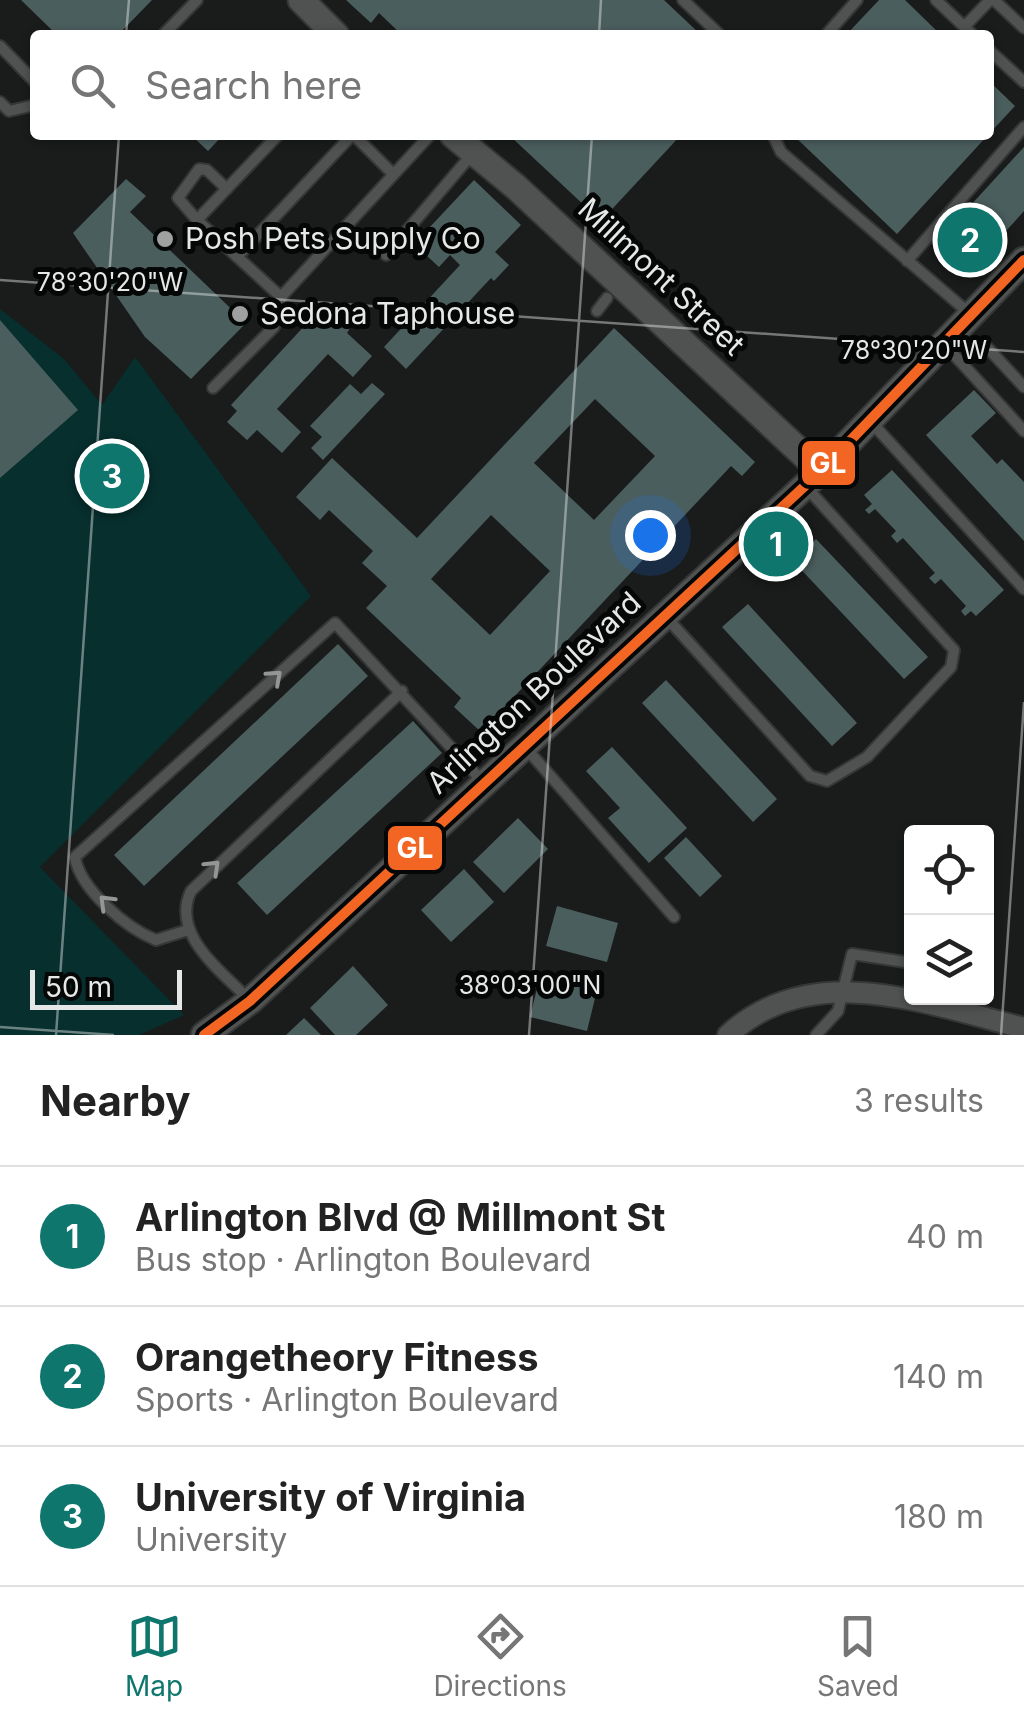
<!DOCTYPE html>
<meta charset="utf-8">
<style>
:root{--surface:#fff;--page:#f6f6f6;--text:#222;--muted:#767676;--line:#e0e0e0;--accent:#0f766e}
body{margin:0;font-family:Inter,sans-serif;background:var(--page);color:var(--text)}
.controls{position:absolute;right:30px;bottom:30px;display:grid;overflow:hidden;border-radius:10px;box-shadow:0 2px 8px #0004}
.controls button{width:90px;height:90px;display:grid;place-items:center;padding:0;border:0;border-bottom:2px solid var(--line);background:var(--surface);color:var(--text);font:50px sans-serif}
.scale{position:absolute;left:30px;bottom:25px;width:152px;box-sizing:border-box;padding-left:10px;border:5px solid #e6e8e8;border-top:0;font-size:28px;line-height:35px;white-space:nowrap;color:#e6e8e8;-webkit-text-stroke:8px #050606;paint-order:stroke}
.you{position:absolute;left:650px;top:535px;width:35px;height:35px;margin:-25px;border:8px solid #fff;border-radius:50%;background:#1a73e8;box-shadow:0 0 0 15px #1a73e833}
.badge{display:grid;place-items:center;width:65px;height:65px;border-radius:50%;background:var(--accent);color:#fff;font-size:32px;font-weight:700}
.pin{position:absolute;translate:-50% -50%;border:5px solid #fff;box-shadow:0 2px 10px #0006}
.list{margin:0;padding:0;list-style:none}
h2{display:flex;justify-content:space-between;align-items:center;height:130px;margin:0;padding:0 40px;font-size:42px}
h2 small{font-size:32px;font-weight:400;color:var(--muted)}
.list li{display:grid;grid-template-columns:65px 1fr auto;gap:30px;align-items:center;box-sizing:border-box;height:140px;padding:0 40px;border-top:2px solid var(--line)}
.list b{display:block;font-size:38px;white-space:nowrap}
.list p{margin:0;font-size:32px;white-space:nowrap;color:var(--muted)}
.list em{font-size:32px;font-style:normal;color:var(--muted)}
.icon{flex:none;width:55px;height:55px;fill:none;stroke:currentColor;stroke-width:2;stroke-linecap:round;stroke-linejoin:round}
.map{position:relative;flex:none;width:1024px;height:1035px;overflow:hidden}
.search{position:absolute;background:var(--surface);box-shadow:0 2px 8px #0004;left:30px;right:30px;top:30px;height:110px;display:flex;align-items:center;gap:25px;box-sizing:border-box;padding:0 35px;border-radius:10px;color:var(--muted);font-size:38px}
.sheet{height:550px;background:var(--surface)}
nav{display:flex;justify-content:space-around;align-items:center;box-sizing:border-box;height:140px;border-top:2px solid var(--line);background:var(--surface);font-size:28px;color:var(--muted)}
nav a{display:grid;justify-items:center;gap:5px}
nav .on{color:var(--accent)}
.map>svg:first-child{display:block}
</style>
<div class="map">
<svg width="1024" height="1035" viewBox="0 0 1024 1035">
<rect width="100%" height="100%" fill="#1a1b1b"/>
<path fill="#072f2e" d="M 0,309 L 64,359 L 102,405 L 135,357 L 311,596 L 40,867 L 184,1015 L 139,1035 L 0,1035 Z"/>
<path fill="#4b5e5e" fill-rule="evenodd" d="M 21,0 L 152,0 L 118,35 L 57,35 Z
M 346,0 L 664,0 L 701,35 L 402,35 L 379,13 L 371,23 Z
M 879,0 L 905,0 L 941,35 L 846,35 Z
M 989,81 L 1015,106 L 989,134 Z
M 191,135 L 223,135 L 208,151 Z
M 509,135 L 681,135 L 601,221 Z
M 793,135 L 988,135 L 897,234 Z
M 1024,147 L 1024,211 L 970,271 L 938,241 Z
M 126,179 L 146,196 L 130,212 L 246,323 L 191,379 L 145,337 L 73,233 Z
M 474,180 L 521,225 L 495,252 L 509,265 L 494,281 L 491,278 L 406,369 L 384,347 L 460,265 L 450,255 L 439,267 L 414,244 Z
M 321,308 L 333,319 L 347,313 L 355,320 L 347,333 L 372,356 L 353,377 L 328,354 L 277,409 L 301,432 L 282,453 L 257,430 L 247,440 L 227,422 L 237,411 L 231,405 Z
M 0,320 L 78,410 L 0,478 Z
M 614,328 L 755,462 L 742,476 L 731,466 L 481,732 L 454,707 L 461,698 L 366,608 L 387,586 L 362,563 L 373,551 L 329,510 L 320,520 L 296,497 L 332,458 L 417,538 ZM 595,399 L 655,456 L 594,520 L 534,463 ZM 491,515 L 550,571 L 490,635 L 431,579 Z
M 372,383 L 385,394 L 323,460 L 311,448 L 322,437 L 310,426 L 350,384 L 361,394 Z
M 974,390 L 996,413 L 971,436 L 997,464 L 1002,459 L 1024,482 L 1024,541 L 926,435 Z
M 892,470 L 1004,590 L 976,616 L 971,611 L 965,616 L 961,611 L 966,606 L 941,579 L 935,584 L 929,578 L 935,573 L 903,538 L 897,543 L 891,536 L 896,531 L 875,509 L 869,514 L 865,510 L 872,504 L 864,495 Z
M 816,539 L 928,657 L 904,679 L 793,561 Z
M 748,604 L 857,723 L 832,746 L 722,627 Z
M 338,644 L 368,676 L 144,886 L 114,855 Z
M 666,680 L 777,799 L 753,822 L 642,703 Z
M 413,721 L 442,753 L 267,915 L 237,883 Z
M 612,747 L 687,828 L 649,863 L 608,818 L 620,808 L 586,771 Z
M 518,818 L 548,849 L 504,893 L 473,862 Z
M 686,837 L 722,876 L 700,897 L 664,858 Z
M 464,869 L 494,902 L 451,942 L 421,910 Z
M 557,906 L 618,923 L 607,962 L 546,946 Z
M 353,966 L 388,1005 L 356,1035 L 335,1035 L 310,1008 Z
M 541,972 L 598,986 L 587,1031 L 530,1017 Z
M 304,1018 L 321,1035 L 286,1035 Z"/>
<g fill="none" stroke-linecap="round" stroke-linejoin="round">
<defs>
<path id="service" d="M 683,0 L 720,35
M 936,0 L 973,35
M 994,0 L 1024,28
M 964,27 L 990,0
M 163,35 L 197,0
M 826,35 L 857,0
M 0,46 L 35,82
M 989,50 L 1024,82
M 0,102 L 9,111 L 35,105
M 278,135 L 197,220 L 281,297 L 430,135
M 354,135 L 393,174
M 773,135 L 781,152 L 969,313
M 197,220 L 178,198 L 199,169 L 207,170 L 227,189
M 386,255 L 473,153
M 237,257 L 352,135
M 907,261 L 1024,127
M 597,311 L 607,298
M 985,345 L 1024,387
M 946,346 L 1024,431
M 213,388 L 274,327 L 281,297
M 871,422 L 1024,589
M 666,617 L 810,776 L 827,781 L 867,757 L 951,667 L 954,650 L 807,488
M 525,747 L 674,917
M 188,930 L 156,940 C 126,928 80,889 75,857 L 335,623 L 485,784
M 908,999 L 912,977
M 249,1000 C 222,971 170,935 191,891 L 402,691
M 816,1035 L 838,1011 L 852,954 L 912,963"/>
<path id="minor" d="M 728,1035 C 812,958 927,1004 1024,1028"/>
<path id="tertiary" d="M 301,0 L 336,35
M 453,135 L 516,187 L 821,471
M 204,1035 L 250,1001 L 821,471 L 1024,260"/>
</defs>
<use href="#service" stroke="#353636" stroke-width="14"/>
<use href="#minor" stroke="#353636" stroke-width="24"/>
<use href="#tertiary" stroke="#353636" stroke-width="29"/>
<use href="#service" stroke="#505151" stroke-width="10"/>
<use href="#minor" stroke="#505151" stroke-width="20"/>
<use href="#tertiary" stroke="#505151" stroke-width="25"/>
<defs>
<path id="bus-1" d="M 204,1035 L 250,1001 L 821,471 L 1024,260"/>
</defs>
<use href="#bus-1" stroke="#050606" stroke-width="18"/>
<use href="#bus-1" stroke="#f26522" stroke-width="10"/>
</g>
<defs><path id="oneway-chevron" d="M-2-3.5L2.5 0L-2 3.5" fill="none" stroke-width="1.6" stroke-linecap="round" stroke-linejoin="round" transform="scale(2.5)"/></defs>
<g stroke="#949595">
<use href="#oneway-chevron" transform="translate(275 677) rotate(-42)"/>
<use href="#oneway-chevron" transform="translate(213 867) rotate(-44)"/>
<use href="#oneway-chevron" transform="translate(106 902) rotate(-135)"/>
</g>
<path fill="none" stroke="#e6e8e8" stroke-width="2.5" stroke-opacity="0.45" d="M 126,35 L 129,0M 599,35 L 601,0M 0,280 L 1024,352M 0,1027 L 114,1035M 56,1035 L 119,135M 529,1035 L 592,135M 1001,1035 L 1024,702"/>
<g fill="#9fa0a0" stroke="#050606" stroke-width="4">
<circle cx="165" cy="239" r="10"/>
<circle cx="240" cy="314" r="10"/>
</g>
<g text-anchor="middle" stroke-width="10" stroke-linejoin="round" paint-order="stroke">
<g font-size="30" fill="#e6e8e8" stroke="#050606" text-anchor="start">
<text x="185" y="249">Posh Pets Supply Co</text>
<text x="260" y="324">Sedona Taphouse</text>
</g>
<g font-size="30" fill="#e6e8e8" stroke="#050606">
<text transform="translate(661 277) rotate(43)" y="10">Millmont Street</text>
<text transform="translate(534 693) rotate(-43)" y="10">Arlington Boulevard</text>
</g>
</g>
<g font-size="25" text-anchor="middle" fill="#e6e8e8" stroke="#050606" stroke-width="10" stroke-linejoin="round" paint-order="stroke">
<text x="110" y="291">78°30'20"W</text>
<text x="914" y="359">78°30'20"W</text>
<text x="530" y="994">38°03'00"N</text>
</g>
<g stroke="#050606" stroke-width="4">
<rect x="800" y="439" width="57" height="48" rx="10" fill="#f26522"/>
<rect x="386" y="824" width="58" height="48" rx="10" fill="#f26522"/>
</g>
<g font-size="28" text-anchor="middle" font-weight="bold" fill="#fff">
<text x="828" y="473">GL</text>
<text x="415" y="858">GL</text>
</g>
</svg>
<div class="controls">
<button><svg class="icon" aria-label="locate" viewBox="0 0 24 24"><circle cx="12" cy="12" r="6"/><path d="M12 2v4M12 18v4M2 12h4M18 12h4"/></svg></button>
<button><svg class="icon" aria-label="layers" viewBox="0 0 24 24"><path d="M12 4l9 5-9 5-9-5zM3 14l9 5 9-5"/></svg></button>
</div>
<div class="scale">50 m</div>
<div class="you"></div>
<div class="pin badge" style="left:776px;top:544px">1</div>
<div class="pin badge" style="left:970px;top:240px">2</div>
<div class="pin badge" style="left:112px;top:476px">3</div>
<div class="search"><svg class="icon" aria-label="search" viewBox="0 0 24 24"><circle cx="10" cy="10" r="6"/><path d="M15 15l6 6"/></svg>Search here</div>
</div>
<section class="sheet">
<h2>Nearby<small>3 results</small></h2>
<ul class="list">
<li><span class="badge">1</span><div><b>Arlington Blvd @ Millmont St</b><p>Bus stop · Arlington Boulevard</p></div><em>40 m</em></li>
<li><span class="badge">2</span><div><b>Orangetheory Fitness</b><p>Sports · Arlington Boulevard</p></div><em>140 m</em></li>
<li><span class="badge">3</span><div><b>University of Virginia</b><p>University</p></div><em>180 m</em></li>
</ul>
</section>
<nav>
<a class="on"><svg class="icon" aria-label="map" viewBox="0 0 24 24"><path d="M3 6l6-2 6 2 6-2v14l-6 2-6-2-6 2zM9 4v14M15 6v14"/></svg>Map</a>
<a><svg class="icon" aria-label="directions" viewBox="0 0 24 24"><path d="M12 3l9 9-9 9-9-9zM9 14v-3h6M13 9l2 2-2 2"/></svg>Directions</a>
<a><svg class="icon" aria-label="saved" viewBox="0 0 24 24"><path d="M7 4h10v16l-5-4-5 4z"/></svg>Saved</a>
</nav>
